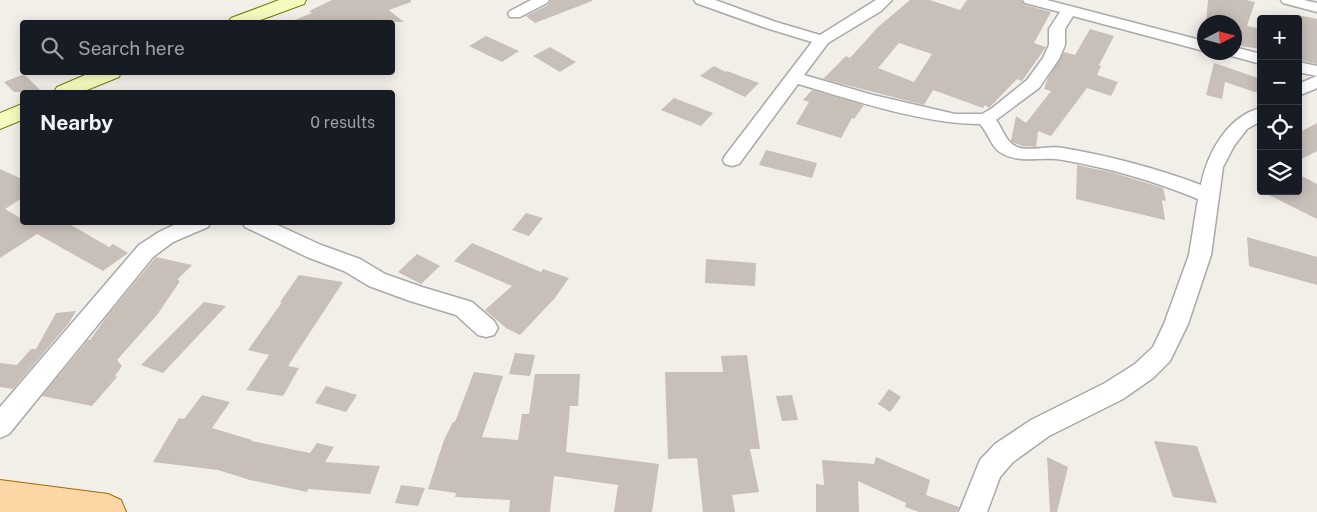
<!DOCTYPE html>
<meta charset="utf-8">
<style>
:root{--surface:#171b24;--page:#20242c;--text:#f1f3f6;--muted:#9ea1a6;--line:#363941}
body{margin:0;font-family:"Public Sans",sans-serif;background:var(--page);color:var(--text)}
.controls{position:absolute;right:15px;top:15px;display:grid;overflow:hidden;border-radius:5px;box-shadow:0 2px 12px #0003}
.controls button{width:45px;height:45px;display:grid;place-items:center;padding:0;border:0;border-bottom:1px solid var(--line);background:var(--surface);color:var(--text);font:25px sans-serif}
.compass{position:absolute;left:1197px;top:15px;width:45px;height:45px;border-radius:50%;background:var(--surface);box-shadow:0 2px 12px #0003;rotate:84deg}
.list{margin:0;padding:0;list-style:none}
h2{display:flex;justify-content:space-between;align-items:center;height:65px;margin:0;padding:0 20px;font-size:21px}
h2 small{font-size:16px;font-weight:400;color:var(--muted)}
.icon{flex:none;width:28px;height:28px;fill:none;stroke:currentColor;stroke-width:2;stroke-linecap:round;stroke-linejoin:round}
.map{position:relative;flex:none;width:1317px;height:512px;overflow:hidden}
.search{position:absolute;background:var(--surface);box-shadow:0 2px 12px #0003;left:20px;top:20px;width:375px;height:55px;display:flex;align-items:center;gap:12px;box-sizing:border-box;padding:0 18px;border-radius:5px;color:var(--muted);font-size:19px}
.panel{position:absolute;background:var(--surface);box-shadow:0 2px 12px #0003;left:20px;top:90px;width:375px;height:135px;border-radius:5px}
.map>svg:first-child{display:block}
</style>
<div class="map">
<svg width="1317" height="512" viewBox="0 0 1317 512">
<rect width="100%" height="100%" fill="#f2efe9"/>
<path fill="#c7bfb8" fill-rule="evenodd" d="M 332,0 L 411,0 L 411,2 L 389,10 L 404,22 L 290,22 L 312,13 L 309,11 Z
M 551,0 L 592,0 L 592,1 L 535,23 L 526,16 L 548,5 Z
M 910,0 L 930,0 L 960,10 L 967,0 L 1021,0 L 1025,5 L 1051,12 L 1034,43 L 1046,47 L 1022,81 L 1017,79 L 989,108 L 985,105 L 983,108 L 933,90 L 924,105 L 823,79 L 846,56 L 850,58 L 878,27 ZM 899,43 L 932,54 L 914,82 L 878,68 Z
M 1208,0 L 1246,0 L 1255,2 L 1247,26 L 1261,29 L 1261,49 L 1234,45 L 1234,22 L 1206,22 Z
M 1298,15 L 1317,19 L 1317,64 L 1298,60 Z
M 1090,29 L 1114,36 L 1099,65 L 1101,66 L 1097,75 L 1118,82 L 1111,96 L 1087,88 L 1051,136 L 1038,131 L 1036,147 L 1023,146 L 1014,143 L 1011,141 L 1016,116 L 1026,123 L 1051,91 L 1044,89 L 1048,78 L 1064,52 L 1075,55 Z
M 486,36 L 519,51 L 502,62 L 469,46 Z
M 550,47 L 576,62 L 560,72 L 533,56 Z
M 1214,63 L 1261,79 L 1261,94 L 1225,82 L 1222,99 L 1206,95 Z
M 714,66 L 726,72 L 727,71 L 759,83 L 745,97 L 700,76 Z
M 24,74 L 42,92 L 14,92 L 4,82 Z
M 812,90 L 864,105 L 854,119 L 852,118 L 841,138 L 796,124 L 809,102 L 803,100 Z
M 674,98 L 713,113 L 701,126 L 661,110 Z
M 1317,123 L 1317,151 L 1298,161 L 1298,133 Z
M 766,150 L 817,163 L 812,178 L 759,165 Z
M 1077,165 L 1114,173 L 1163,188 L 1166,201 L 1162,200 L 1165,220 L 1076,199 Z
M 0,169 L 22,179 L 22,198 L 5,209 L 22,219 L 22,222 L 66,222 L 109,247 L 113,244 L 128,253 L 103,271 L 37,234 L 0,258 Z
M 1298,174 L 1317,184 L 1317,219 L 1261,191 L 1298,191 Z
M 526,213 L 543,218 L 529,236 L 512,230 Z
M 1247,237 L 1317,257 L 1317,285 L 1249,266 Z
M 472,243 L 541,272 L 543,269 L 569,278 L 554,299 L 520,335 L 506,328 L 485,310 L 512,286 L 454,261 Z
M 417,254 L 440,266 L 421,284 L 398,272 Z
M 156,257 L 192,265 L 177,280 L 180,281 L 157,315 L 117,360 L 122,366 L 115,376 L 117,377 L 92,406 L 42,396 L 88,340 L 90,340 L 108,315 Z
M 706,259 L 756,263 L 755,286 L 705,283 Z
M 299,275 L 343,282 L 288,366 L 299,368 L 283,396 L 246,390 L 269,355 L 248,350 L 282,302 L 280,302 Z
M 204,302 L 226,306 L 163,373 L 141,365 Z
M 76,311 L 69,323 L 13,389 L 0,387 L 0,363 L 17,365 L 31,349 L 36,349 L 56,313 Z
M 515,353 L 535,355 L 530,376 L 509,374 Z
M 747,355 L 760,449 L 750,449 L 759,492 L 732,495 L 735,512 L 703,512 L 697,458 L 668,459 L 665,372 L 723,372 L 721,356 Z
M 474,372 L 503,376 L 482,437 L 518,440 L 522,414 L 529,414 L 535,374 L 580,374 L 578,406 L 570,406 L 566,452 L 659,464 L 652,512 L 614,512 L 618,485 L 554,476 L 550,512 L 509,512 L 510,500 L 455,497 L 456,493 L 428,489 L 444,440 L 453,422 L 455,422 Z
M 326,386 L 357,395 L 346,412 L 315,403 Z
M 889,389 L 901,397 L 890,412 L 878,404 Z
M 202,395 L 230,402 L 212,428 L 252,440 L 251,441 L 310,453 L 317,443 L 334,447 L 325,462 L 380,466 L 370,494 L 308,489 L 307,492 L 250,480 L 218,470 L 153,462 L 179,418 L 184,419 Z
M 792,395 L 798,420 L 782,421 L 776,396 Z
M 1154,441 L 1197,446 L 1217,503 L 1173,497 Z
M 876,457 L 930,480 L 926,495 L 959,507 L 957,512 L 919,512 L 905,507 L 906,503 L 858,481 L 859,512 L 816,512 L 816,484 L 824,485 L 822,460 L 874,464 Z
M 1047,457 L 1068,467 L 1057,512 L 1050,512 Z
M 401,485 L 425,488 L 418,506 L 395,503 Z"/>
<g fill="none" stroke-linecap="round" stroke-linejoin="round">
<defs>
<path id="street" d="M 531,0 L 549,0 L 547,3 L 520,17 L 510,17 L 508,14 L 510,11 Z
M 694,0 L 715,0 L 776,22 L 820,35 L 876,0 L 892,0 L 881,11 L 828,43 L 804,75 L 873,95 L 955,114 L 982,114 L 991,109 L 1027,80 L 1043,58 L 1049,45 L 1049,29 L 1060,12 L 1025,3 L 1023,0 L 1047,0 L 1204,41 L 1204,51 L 1073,16 L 1065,29 L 1065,45 L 1059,59 L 1039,88 L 996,120 C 1003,129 1006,143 1017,147 C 1031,152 1049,145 1063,148 C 1110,156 1156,168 1201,185 C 1207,154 1227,116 1261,108 L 1261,121 L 1247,129 L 1234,146 L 1223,167 L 1211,255 L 1188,324 L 1170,361 L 1153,378 L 1123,399 L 1049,436 L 1013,462 L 1000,477 L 987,512 L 959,512 L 980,460 L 995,444 L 1031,420 L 1105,383 L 1135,364 L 1153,347 L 1164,324 L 1189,255 L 1198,199 C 1154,181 1109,168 1063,160 C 1043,156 1022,164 1003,154 C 991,148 989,134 980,124 C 923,124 853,100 798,84 L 739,164 L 732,166 L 725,164 L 723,160 L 725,156 L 812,42 L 766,28 L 696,3 Z
M 1281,0 L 1304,0 L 1317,3 L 1317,12 L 1283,3 Z
M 1234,47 L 1261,54 L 1261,64 L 1228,55 L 1226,52 L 1234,52 Z
M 1298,62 L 1317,66 L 1317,76 L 1298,72 Z
M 1317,76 L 1317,88 L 1298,96 L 1298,84 Z
M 180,222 L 211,222 L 208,227 L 173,242 L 153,257 L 9,434 L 0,438 L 0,407 L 139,245 L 159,232 Z
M 242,222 L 271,222 L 321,245 L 360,259 L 385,274 L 422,287 L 472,302 L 494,321 L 498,328 L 494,335 L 486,337 L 478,335 L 456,315 L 410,301 L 369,286 L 344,271 L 307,257 L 245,227 Z"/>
<path id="secondary" d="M 279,0 L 306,0 L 304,4 L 255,22 L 228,22 L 231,18 Z
M 92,72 L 121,72 L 119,77 L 82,92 L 54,92 L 57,87 Z
M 22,104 L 22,120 L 0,129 L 0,113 Z"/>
<path id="primary" d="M 0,480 L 108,494 L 121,500 L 126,512 L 0,512 Z"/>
</defs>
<use href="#street" stroke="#a9a9a9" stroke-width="3"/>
<use href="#secondary" stroke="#707d05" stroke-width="2"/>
<use href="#primary" stroke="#a06b00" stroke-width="2"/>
<use href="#street" fill="#fff" fill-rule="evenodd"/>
<use href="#secondary" fill="#f7fabf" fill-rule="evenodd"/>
<use href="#primary" fill="#fcd6a4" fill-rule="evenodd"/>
</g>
</svg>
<div class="controls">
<button>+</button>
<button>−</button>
<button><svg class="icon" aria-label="locate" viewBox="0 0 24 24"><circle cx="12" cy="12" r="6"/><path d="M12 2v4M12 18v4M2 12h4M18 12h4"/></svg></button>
<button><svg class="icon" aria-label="layers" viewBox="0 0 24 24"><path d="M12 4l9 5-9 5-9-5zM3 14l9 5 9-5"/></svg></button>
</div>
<svg class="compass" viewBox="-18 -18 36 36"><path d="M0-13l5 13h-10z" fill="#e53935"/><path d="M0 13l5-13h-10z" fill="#9ea1a6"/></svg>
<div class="search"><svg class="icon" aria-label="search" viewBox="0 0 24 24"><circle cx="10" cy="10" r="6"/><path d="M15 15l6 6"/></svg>Search here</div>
<section class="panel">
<h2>Nearby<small>0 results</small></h2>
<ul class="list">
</ul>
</section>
</div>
